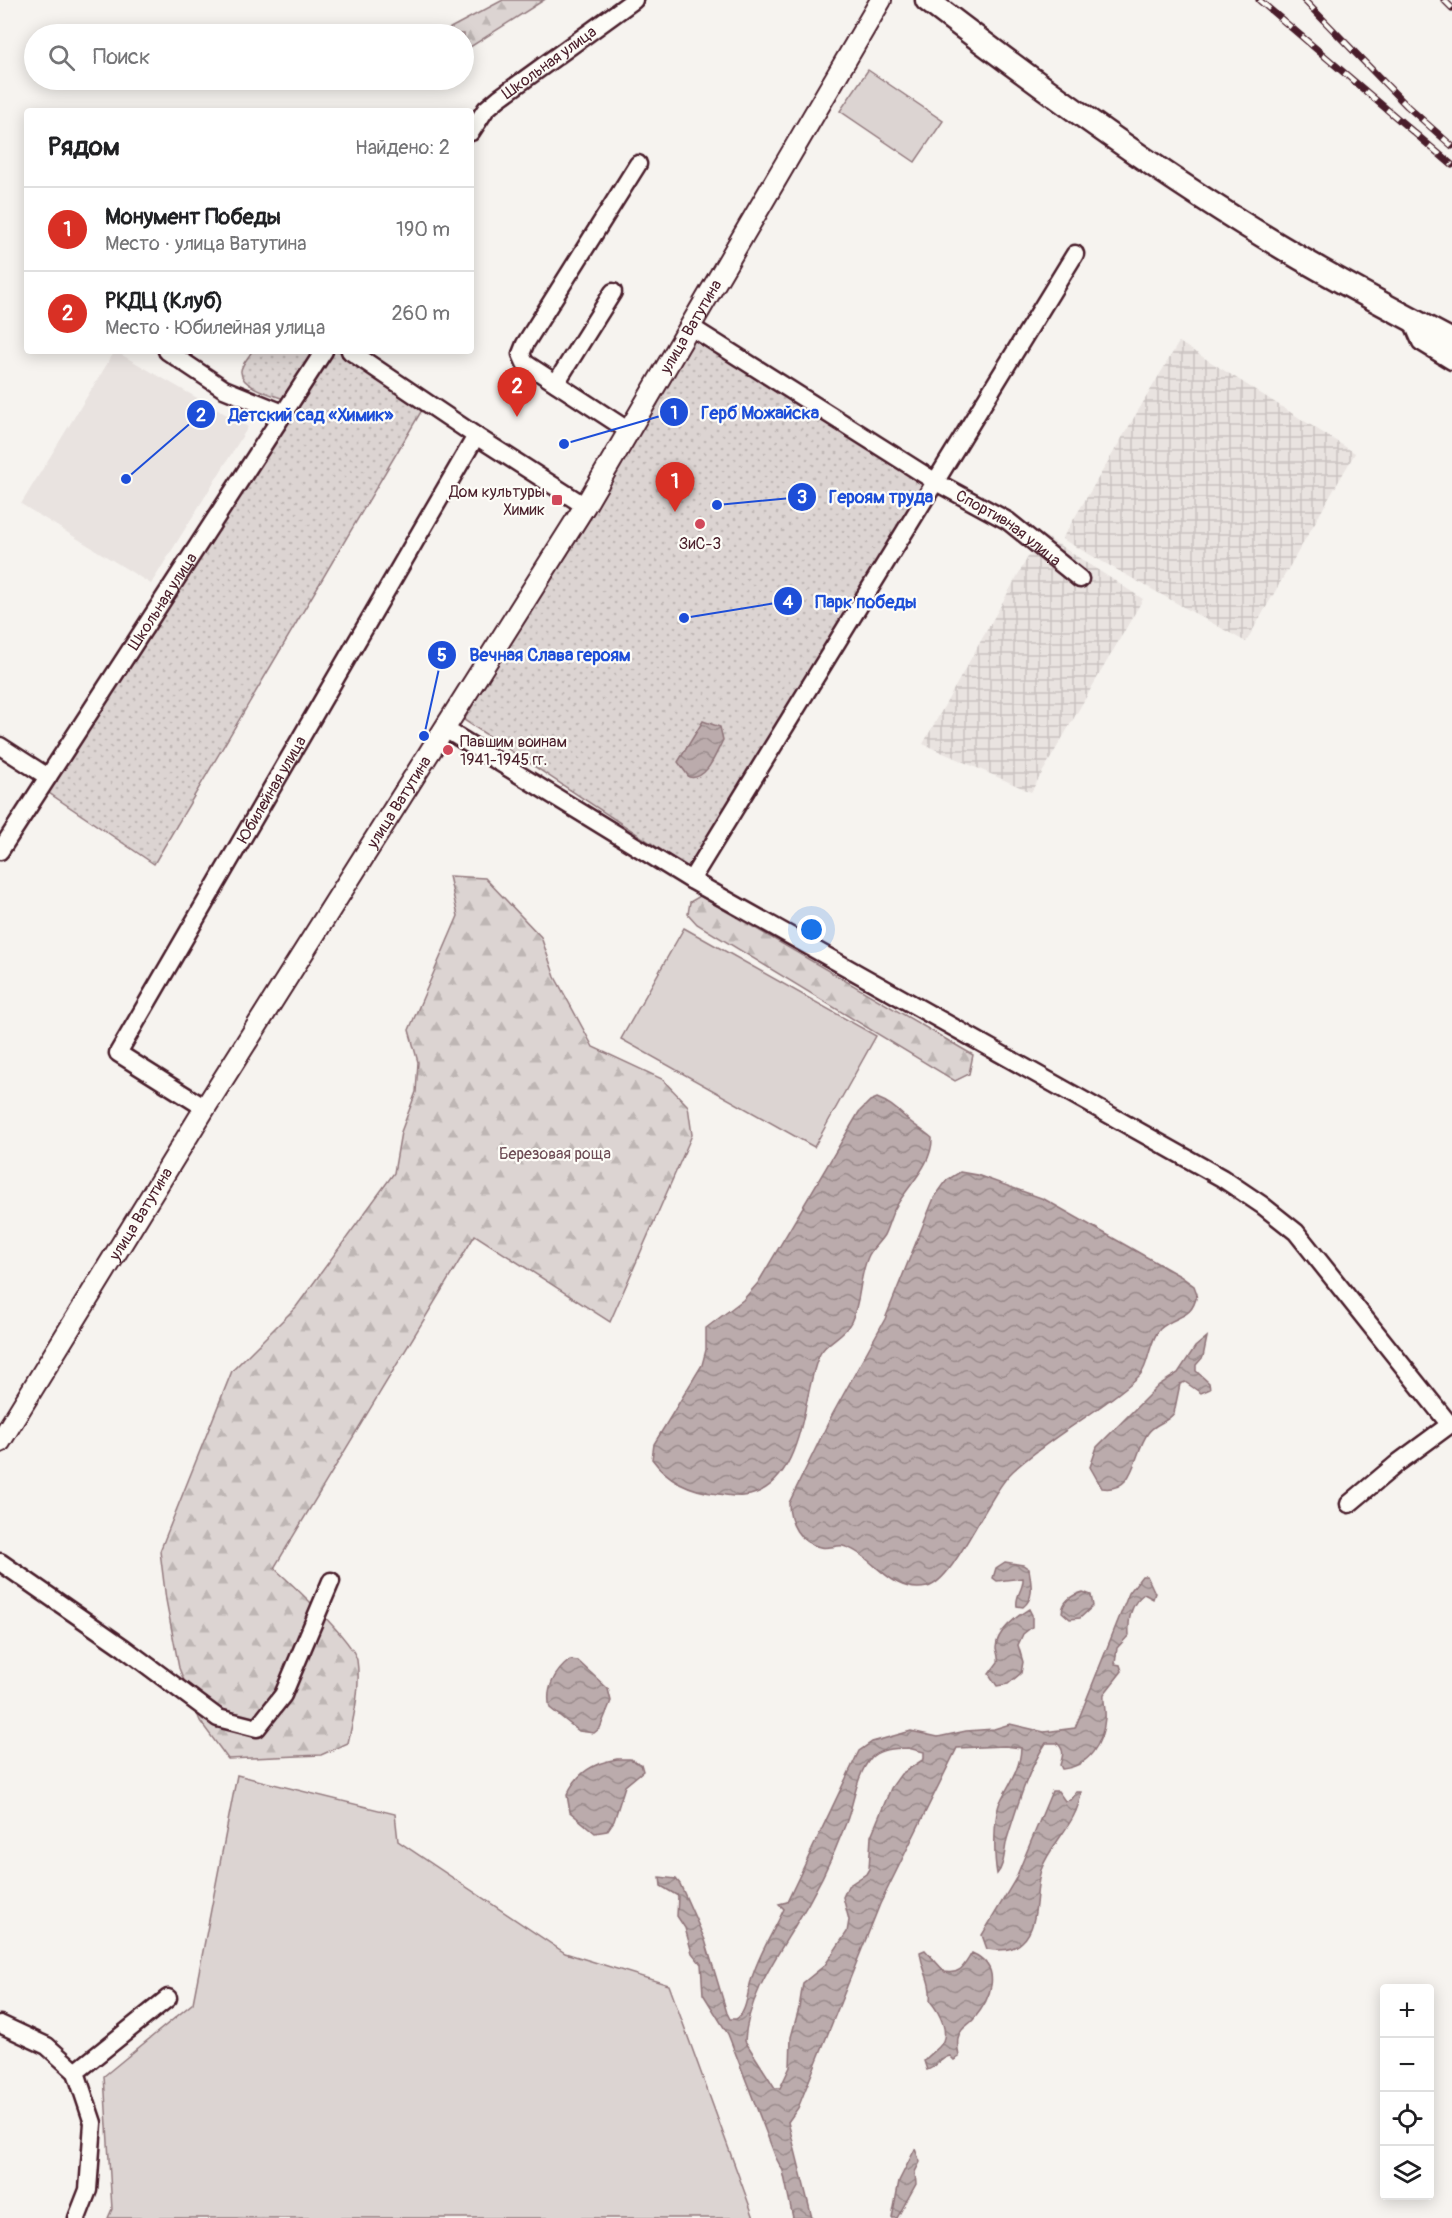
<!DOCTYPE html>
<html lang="ru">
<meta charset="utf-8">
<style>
:root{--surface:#fff;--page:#f2f2f2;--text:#202124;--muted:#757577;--line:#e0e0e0;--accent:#d93025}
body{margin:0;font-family:Pangolin,sans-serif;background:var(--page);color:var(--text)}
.controls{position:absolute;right:18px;bottom:18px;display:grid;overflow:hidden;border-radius:6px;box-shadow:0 3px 15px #0003}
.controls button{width:54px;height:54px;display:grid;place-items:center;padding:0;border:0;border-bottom:2px solid var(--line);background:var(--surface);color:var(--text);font:30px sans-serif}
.you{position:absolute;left:812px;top:930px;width:21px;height:21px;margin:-15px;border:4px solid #fff;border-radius:50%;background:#1a73e8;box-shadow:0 0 0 9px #1a73e833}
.badge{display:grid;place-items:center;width:39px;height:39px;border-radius:50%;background:var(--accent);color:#fff;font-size:20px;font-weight:700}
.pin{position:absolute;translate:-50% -50px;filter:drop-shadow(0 2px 3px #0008)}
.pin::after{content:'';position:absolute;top:32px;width:21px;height:18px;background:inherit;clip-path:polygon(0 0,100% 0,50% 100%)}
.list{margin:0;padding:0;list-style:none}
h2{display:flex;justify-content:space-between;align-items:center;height:78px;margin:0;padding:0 24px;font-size:26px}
h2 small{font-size:20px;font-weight:400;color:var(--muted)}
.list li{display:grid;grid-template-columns:39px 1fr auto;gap:18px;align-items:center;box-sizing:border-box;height:84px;padding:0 24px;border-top:2px solid var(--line)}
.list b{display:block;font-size:22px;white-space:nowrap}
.list p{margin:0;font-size:20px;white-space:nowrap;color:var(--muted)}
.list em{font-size:20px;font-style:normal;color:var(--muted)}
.icon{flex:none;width:33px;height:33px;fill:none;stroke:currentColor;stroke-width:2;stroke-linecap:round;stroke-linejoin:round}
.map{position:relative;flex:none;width:1452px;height:2218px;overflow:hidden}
.search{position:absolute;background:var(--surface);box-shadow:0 3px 15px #0003;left:24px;top:24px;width:450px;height:66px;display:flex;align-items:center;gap:15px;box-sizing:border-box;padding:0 21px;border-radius:33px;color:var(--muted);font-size:22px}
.panel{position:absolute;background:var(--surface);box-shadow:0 3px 15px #0003;left:24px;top:108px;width:450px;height:246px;border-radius:6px}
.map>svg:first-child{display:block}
</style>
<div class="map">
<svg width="1452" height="2218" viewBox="0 0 1452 2218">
<defs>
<pattern id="industrial-grid" width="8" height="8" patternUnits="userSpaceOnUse" patternTransform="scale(1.5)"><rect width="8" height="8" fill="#e9e3e0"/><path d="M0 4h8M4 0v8" fill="none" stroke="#c9c2c0"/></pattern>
<pattern id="forest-firs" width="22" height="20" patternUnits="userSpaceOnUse" patternTransform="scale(1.5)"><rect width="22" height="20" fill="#dcd4d2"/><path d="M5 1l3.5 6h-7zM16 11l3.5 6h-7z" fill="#beb6b4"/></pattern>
<pattern id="park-dots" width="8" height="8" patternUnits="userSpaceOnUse" patternTransform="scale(1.5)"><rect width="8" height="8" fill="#dcd4d2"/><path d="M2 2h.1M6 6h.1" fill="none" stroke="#beb6b4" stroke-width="1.8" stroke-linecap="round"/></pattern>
<pattern id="water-waves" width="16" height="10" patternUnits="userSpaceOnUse" patternTransform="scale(1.5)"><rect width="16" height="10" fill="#bbabac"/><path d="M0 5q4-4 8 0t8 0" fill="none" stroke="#9a8b8c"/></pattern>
</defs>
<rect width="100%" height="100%" fill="#f6f3ef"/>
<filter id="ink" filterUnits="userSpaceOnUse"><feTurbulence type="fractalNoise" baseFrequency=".0167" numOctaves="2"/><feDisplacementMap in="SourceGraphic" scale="12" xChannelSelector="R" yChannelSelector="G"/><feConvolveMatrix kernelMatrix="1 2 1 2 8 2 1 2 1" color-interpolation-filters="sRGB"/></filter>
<g filter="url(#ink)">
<path fill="#e9e3e0" d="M 115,351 L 248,427 L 151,584 L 21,504 Z"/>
<path fill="url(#industrial-grid)" d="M 1179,342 L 1355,453 L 1246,642 L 1062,539 Z
M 1045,536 L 1143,599 L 1031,792 L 923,744 L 1028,557 Z"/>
<path fill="url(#forest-firs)" stroke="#937a7e" stroke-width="1.5" d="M 503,0 L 544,0 L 464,51 L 464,34 L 439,34 Z
M 449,876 L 485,878 L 541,937 L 555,977 L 593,1047 L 662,1079 L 688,1106 L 692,1135 L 610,1322 L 475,1235 L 274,1568 C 291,1583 353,1641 357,1660 C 361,1687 354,1716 348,1743 L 321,1755 L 228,1759 L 200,1721 L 179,1668 L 166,1600 L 160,1551 L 232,1371 L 296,1307 L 394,1173 L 401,1132 L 416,1092 L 418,1062 L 409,1030 L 458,916 Z
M 700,896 L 973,1055 L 969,1074 L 955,1081 L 697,924 L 688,914 L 690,902 Z"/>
<path fill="url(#park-dots)" stroke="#937a7e" stroke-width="1.5" d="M 693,337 L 924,485 L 690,869 L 464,720 L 592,501 Z
M 252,351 L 313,351 L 284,399 C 273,395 241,387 241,372 C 240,366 249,357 252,351 Z
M 327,351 L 347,351 L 425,405 L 154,864 L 46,791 Z"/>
<path fill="#dcd4d2" stroke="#937a7e" stroke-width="1.5" d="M 868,70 L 943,121 L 915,162 L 840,111 Z
M 684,928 L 876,1036 L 814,1147 L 621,1039 Z
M 237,1775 L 395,1814 L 398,1841 L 565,1953 L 669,1985 L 754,2218 L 108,2218 L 112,2209 L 104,2076 L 193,2003 Z"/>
<path fill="url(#water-waves)" stroke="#8e7378" stroke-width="1.5" fill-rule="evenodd" d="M 703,721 L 720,727 L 723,740 C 716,753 707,781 689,777 L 678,762 Z
M 877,1098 C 890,1103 895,1108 905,1117 C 913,1125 923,1130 932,1138 C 933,1165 906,1187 894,1210 C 890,1218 888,1227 884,1235 C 879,1243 871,1249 868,1257 C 858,1280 862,1299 851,1322 C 843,1338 824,1342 818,1358 C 802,1399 804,1481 750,1495 C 740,1498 728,1495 718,1494 C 690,1491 668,1481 652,1459 L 654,1444 L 702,1365 L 706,1350 L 706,1328 L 743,1300 L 758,1283 L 859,1112 L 870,1101 Z
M 960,1172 L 977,1175 L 1044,1199 L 1180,1276 L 1194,1286 L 1197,1294 C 1192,1321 1176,1314 1160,1329 C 1148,1341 1150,1367 1137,1378 C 1098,1413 1051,1436 1013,1471 C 988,1494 955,1581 927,1587 C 890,1595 872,1553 843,1546 C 836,1545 828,1549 820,1547 C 799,1543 789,1523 789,1503 L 831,1417 L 885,1319 L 934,1198 L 947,1180 Z
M 1207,1337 L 1203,1357 L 1196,1365 L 1196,1371 L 1209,1383 L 1210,1389 L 1201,1393 L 1185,1382 L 1180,1384 L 1174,1413 C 1167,1423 1155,1423 1148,1433 C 1133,1453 1136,1493 1102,1488 L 1090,1467 L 1097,1447 L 1159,1385 L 1178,1373 L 1195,1347 Z
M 1005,1562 L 1023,1565 L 1029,1569 C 1031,1583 1035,1598 1023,1607 L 1017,1606 C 1015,1595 1024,1589 1023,1578 L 997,1581 L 993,1578 L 996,1568 Z
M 1142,1576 L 1147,1576 L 1155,1593 L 1153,1599 L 1144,1594 C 1131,1603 1128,1619 1129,1635 L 1117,1648 L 1115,1664 L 1120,1665 L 1122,1671 L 1104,1694 C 1103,1702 1106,1710 1105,1718 C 1103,1743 1089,1767 1062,1769 L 1060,1765 C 1063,1756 1065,1750 1057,1743 L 1046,1743 C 1027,1771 1017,1807 1007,1839 C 1004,1850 1005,1865 997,1874 C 994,1857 993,1815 1001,1800 C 1010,1782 1020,1770 1021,1748 L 1005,1746 L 957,1748 L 880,1904 L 798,2108 L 788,2122 L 812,2218 L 793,2218 L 783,2171 L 776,2158 L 728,2034 L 703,1994 L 701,1964 L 692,1953 L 685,1928 L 677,1916 L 678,1896 L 661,1886 L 660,1877 L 676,1879 L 680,1884 L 705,1940 L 727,2013 L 730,2019 L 736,2019 C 747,2013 747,1993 751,1981 C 758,1955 773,1933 784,1909 L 779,1904 L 787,1902 L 859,1751 L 872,1742 L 911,1731 L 938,1737 L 966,1731 L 994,1729 L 1010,1724 L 1044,1732 L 1075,1728 L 1129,1593 ZM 908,1748 L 924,1752 L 924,1759 L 901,1774 L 891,1788 L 871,1836 L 869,1869 L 866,1874 L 848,1886 L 843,1897 L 849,1920 L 847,1932 L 825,1965 L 803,1983 L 799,2008 L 791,2037 L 790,2067 L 780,2088 L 775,2088 L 745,2041 C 747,2001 773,1962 793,1929 C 814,1896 832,1860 846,1823 C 854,1803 856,1776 870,1759 C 879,1748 895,1749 908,1748 Z
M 1083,1592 L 1091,1595 L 1093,1606 L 1080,1618 L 1070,1619 L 1062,1612 C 1063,1600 1072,1595 1083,1592 Z
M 1029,1609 L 1032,1615 L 1032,1627 L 1023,1634 L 1018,1645 L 1023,1662 L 1021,1673 L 1008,1684 L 997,1686 L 989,1674 L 998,1662 C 999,1657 997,1653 996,1648 C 996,1632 1017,1616 1029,1609 Z
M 570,1660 L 578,1661 L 608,1689 L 611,1701 L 600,1728 L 594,1733 L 579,1731 L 550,1708 C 545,1689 555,1671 570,1660 Z
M 617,1759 L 630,1759 L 641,1764 L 643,1771 L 625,1786 L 614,1821 L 607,1831 L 595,1833 L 570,1812 L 567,1795 C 577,1772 594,1763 617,1759 Z
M 1052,1791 L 1058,1791 L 1065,1801 L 1070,1800 L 1076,1792 L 1081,1792 C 1078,1823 1051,1842 1041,1870 C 1034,1891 1040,1926 1022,1942 C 1013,1951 999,1951 987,1949 L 982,1935 L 1015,1880 Z
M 925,1950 L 945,1972 C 961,1975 964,1965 972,1953 C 1004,1967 991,1999 973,2020 C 967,2026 960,2029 958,2038 C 957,2044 958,2051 959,2057 L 954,2060 L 950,2056 C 940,2058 936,2068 927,2070 L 924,2061 C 929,2055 934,2052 939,2047 C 952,2034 939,2012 930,2001 C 932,1981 922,1971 920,1952 Z
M 915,2149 L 920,2162 L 915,2172 L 916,2184 L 897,2218 L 892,2218 L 899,2181 Z"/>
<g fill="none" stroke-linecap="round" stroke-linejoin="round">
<defs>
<g id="minor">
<path id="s1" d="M 471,132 L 486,109 L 499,98 L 634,0"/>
<path d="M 1411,319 L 1421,342 L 1452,361"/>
<path id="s2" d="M 691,327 L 936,482 L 1008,521 L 1080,579"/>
<path d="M 167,351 L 224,389 L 283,413"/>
<path d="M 350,351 L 476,436 L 585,506"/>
<path d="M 556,383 L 613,292"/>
<path d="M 629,431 L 525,363 L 521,354 L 525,344 L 638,164"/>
<path d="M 445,729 L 691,880 L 1222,1178 L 1262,1205 L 1296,1232 L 1450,1425"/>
<path d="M 0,746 L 48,777"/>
<path id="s3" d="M 0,851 L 324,351"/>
<path d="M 691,880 L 1075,254"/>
<path id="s4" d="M 205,1108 L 118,1053 L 476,436"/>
<path d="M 1349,1504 L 1399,1462 L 1452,1423"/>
<path d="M 0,1562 L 124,1648 L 218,1718 L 257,1728 L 283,1695 L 331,1581"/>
<path d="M 0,2024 L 47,2046 L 76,2072"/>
<path d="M 77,2218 L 88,2190 L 93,2123 L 76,2072 L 168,1998"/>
</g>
<g id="tertiary">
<path id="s5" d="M 0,1442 L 205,1108 L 585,506 L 881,0"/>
</g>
<path id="secondary" d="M 927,0 C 1047,92 1170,182 1300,258 C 1350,287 1401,314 1452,341"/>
</defs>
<use href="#minor" stroke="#4a1f2b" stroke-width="21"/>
<use href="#tertiary" stroke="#4a1f2b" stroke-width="24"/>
<use href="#secondary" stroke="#4a1f2b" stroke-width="27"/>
<use href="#minor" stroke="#fdfcf7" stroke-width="16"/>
<use href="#tertiary" stroke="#fdfcf7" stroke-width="20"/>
<use href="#secondary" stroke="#fdfcf7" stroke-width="22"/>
<defs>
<path id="rail" d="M 1259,0 L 1452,165
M 1304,0 L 1407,106 L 1452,146
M 1444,0 L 1452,8"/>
</defs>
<use href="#rail" stroke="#4a1f2b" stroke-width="7"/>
<use href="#rail" stroke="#fdfcf7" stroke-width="4.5" stroke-dasharray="14" stroke-linecap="butt"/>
</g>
</g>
<g fill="#d1495b" stroke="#fdfcf7" stroke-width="2">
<rect x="551" y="494" width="12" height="12" rx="3"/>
<circle cx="700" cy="524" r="6"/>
<circle cx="448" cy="750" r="6"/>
</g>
<g text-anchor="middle" stroke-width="4.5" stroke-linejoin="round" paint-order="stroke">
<g font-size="16" fill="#4a1f2b" stroke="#fdfcf7">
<text dy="6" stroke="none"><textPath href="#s1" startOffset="106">Школьная улица</textPath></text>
<text dy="6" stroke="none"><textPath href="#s5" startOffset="1312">улица Ватутина</textPath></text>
<text dy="6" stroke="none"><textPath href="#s2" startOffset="376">Спортивная улица</textPath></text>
<text dy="6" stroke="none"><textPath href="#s3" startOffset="298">Школьная улица</textPath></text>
<text dy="6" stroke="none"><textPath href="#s4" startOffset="408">Юбилейная улица</textPath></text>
<text dy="6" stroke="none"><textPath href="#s5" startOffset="754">улица Ватутина</textPath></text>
<text dy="6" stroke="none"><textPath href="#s5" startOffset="268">улица Ватутина</textPath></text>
</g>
<g font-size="16" fill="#4a1f2b" stroke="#fdfcf7" text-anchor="end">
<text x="545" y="497">Дом культуры<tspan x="545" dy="18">Химик</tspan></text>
<text x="700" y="549" text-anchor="middle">ЗиС-3</text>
<text x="460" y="747" text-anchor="start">Павшим воинам<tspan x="460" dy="18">1941-1945 гг.</tspan></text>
</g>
<g font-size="16" fill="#6e4c55" stroke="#fdfcf7">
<text x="555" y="1159">Березовая роща</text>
</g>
</g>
<path fill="none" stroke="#1d4ed8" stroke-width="2" d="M564 444L674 412M126 479L201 414M717 505L802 497M684 618L788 601M424 736L442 655"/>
<g fill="#1d4ed8" stroke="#fdfcf7" stroke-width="2">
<circle cx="564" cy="444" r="6"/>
<circle cx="126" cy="479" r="6"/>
<circle cx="717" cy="505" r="6"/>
<circle cx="684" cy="618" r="6"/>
<circle cx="424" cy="736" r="6"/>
<circle cx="674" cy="412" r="15"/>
<circle cx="201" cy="414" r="15"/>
<circle cx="802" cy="497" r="15"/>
<circle cx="788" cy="601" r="15"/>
<circle cx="442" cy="655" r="15"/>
</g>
<g font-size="18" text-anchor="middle" font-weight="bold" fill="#fff">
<text x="674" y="419">1</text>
<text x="201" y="421">2</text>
<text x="802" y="503">3</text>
<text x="788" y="608">4</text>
<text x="442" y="661">5</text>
</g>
<g font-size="18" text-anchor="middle" font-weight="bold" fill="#1d4ed8" stroke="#fdfcf7" stroke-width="4.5" stroke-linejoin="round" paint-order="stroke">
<text x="760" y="419">Герб Можайска</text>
<text x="311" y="421">Детский сад «Химик»</text>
<text x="881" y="503">Героям труда</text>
<text x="866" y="608">Парк победы</text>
<text x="550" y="661">Вечная Слава героям</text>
</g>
</svg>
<div class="controls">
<button>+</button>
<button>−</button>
<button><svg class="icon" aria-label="locate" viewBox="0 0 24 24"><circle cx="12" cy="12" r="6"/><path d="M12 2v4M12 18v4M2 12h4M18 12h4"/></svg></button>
<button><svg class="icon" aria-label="layers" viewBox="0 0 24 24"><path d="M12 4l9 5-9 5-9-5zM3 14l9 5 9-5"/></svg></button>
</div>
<div class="you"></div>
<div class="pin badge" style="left:675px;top:512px">1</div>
<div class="pin badge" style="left:517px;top:417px">2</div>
<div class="search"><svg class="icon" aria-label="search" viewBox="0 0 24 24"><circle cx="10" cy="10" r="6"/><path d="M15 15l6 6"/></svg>Поиск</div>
<section class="panel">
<h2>Рядом<small>Найдено: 2</small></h2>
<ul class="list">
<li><span class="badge">1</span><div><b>Монумент Победы</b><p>Место · улица Ватутина</p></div><em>190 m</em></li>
<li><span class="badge">2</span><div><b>РКДЦ (Клуб)</b><p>Место · Юбилейная улица</p></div><em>260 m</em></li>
</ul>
</section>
</div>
